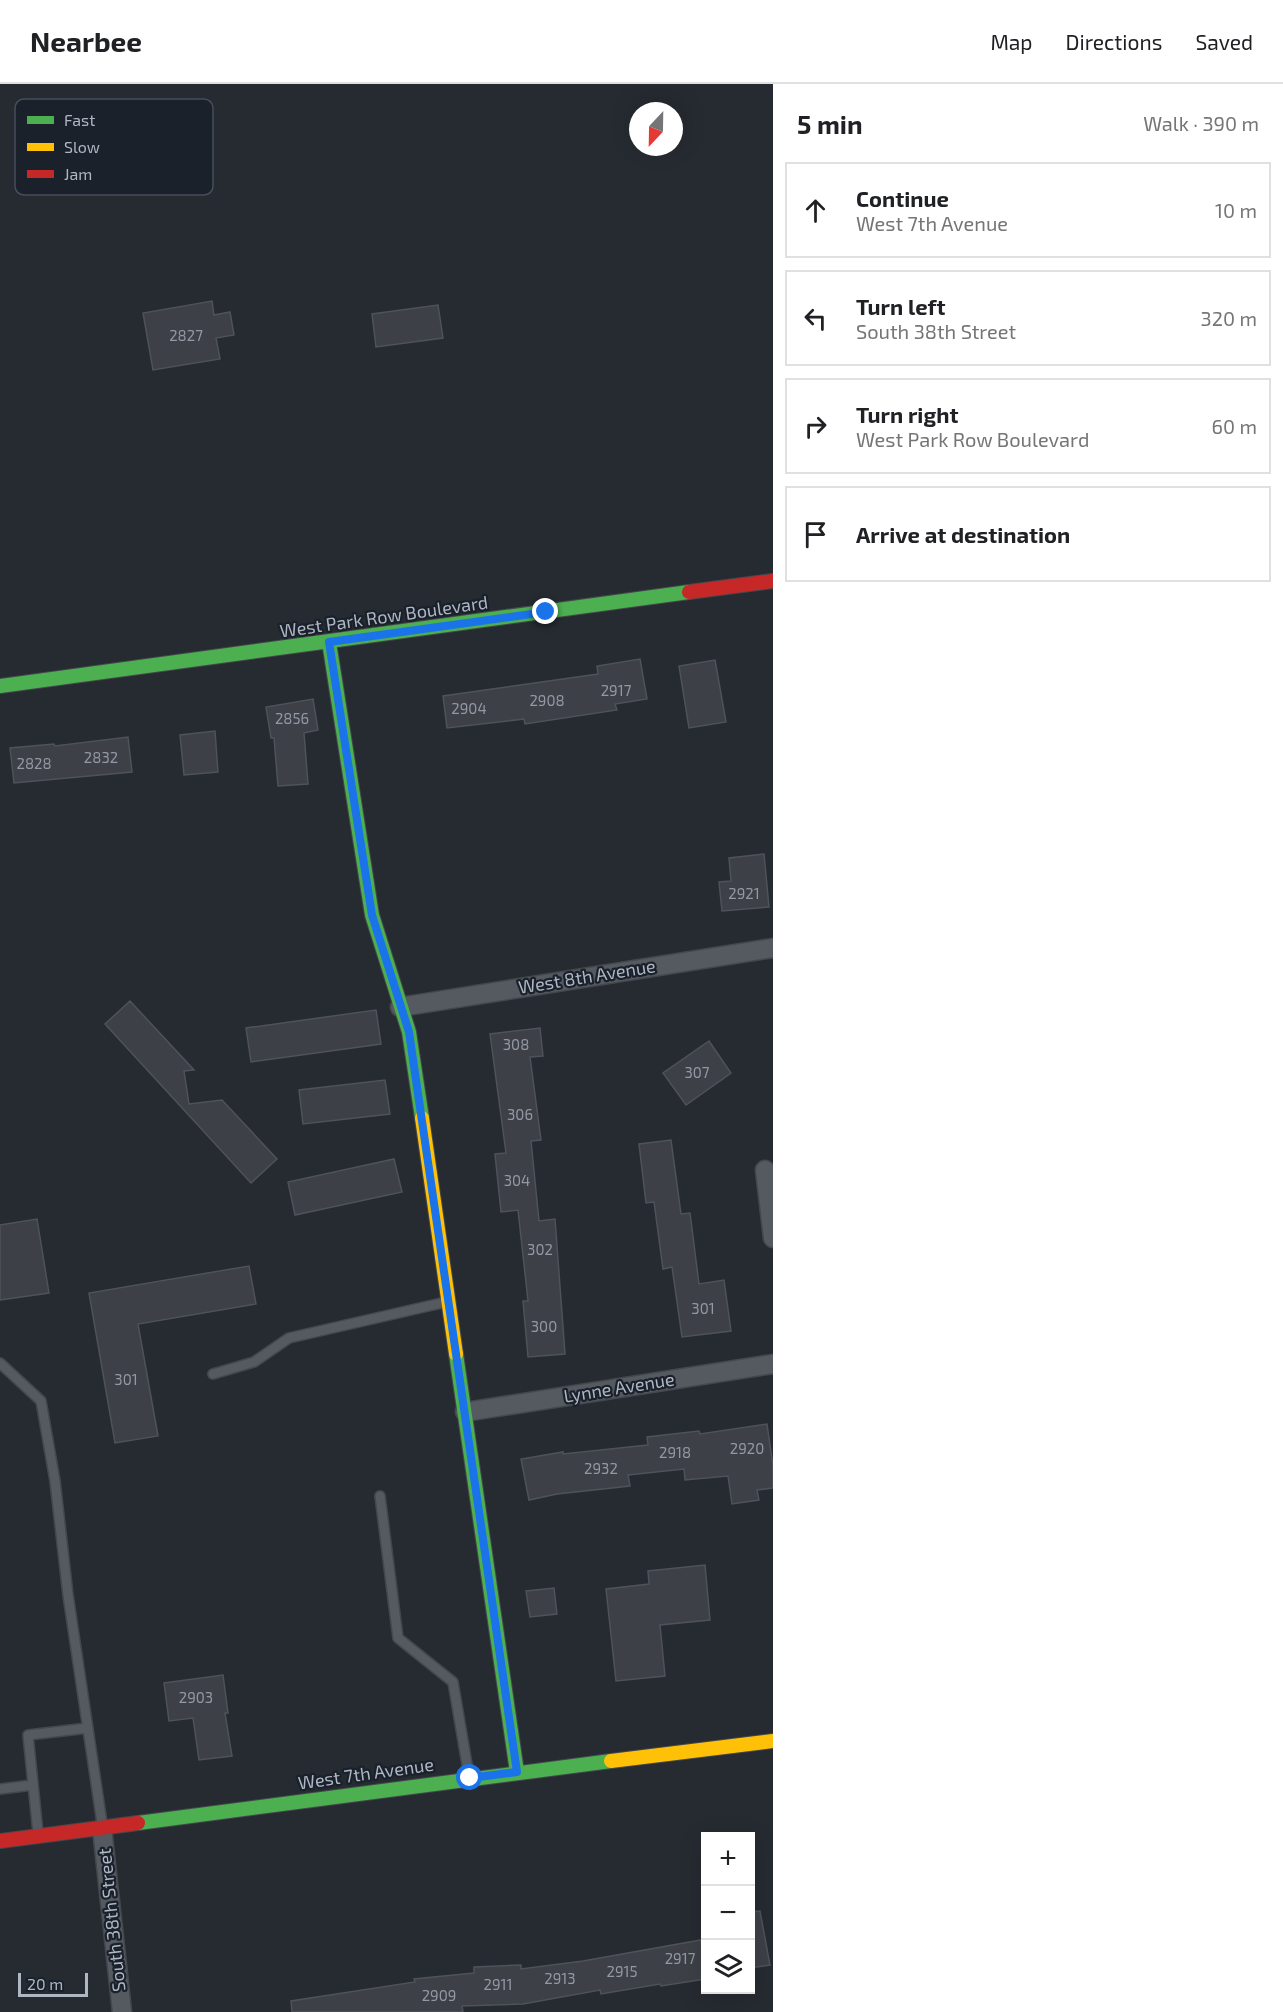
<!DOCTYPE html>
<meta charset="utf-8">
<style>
:root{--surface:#fff;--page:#f2f2f2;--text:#202124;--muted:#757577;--line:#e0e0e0}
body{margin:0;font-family:"Exo 2",sans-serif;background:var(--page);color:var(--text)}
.controls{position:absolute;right:18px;bottom:18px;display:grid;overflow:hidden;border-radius:0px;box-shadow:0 6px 24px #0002}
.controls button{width:54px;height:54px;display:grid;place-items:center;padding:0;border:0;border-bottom:2px solid var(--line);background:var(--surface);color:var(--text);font:30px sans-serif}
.compass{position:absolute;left:629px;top:18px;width:54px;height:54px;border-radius:50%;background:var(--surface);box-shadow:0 6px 24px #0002;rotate:202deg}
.scale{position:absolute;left:18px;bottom:15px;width:70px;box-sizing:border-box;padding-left:6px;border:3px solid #afb6c4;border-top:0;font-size:16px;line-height:21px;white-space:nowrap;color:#afb6c4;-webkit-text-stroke:4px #1a212b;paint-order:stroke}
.stop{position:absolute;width:18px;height:18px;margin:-14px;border:4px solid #1a73e8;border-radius:50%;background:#fff}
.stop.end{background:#1a73e8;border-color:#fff;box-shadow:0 2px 6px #0008}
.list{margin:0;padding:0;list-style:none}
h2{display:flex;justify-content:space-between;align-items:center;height:78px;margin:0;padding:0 24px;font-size:26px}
h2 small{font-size:20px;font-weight:400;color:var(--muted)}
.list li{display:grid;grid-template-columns:39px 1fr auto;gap:18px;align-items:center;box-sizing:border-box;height:96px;margin:0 12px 12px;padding:0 12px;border:2px solid var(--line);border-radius:0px}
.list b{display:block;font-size:22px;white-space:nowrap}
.list p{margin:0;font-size:20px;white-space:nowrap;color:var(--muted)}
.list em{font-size:20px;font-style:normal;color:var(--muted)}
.icon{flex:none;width:33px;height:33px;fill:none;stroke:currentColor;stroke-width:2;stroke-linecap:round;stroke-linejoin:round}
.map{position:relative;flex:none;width:773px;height:1928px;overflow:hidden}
header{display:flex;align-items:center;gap:36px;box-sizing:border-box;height:84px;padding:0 30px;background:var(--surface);border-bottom:2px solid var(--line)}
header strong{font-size:28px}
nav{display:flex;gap:33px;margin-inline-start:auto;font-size:21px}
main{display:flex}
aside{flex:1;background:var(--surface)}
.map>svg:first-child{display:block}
</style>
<header>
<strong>Nearbee</strong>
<nav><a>Map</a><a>Directions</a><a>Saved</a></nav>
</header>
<main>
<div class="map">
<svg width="773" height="1928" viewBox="0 0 773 1928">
<rect width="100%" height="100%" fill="#262b31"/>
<path fill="#3d4046" stroke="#4e525a" stroke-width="1.5" d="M 212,217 L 214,231 L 230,228 L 234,251 L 216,254 L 220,275 L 153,286 L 143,229 Z
M 438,221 L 443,254 L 376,263 L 372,230 Z
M 640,575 L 647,615 L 615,620 L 617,626 L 525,640 L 524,635 L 447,644 L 443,612 L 598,590 L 597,582 Z
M 715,576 L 726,638 L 689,644 L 679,582 Z
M 313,615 L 318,646 L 304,649 L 308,700 L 278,702 L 274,654 L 271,654 L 266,623 Z
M 215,647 L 218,688 L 184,691 L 180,651 Z
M 128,653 L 132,688 L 14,699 L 10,664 L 54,660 L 55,662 Z
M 764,770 L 769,823 L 722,827 L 719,798 L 731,797 L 729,774 Z
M 130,917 L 194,986 L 184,987 L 189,1020 L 222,1016 L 277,1075 L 251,1099 L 105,940 Z
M 376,926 L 381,960 L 251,978 L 246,944 Z
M 540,944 L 543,972 L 530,973 L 541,1056 L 531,1057 L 539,1137 L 555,1135 L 565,1270 L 528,1273 L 523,1217 L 528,1217 L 518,1126 L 501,1128 L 495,1070 L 506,1069 L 490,950 Z
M 709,957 L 731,989 L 686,1021 L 663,989 Z
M 385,996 L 390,1030 L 303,1040 L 299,1006 Z
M 671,1056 L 681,1130 L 690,1129 L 699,1200 L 724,1196 L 731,1247 L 682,1253 L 672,1183 L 663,1185 L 654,1118 L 646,1119 L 639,1060 Z
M 394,1075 L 402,1108 L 295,1131 L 288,1098 Z
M 37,1135 L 49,1209 L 0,1216 L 0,1141 Z
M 249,1182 L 256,1220 L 138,1240 L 158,1352 L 115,1359 L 89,1209 Z
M 767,1340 L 773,1382 L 773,1404 L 757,1406 L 759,1416 L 732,1420 L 728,1392 L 685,1396 L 684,1385 L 628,1391 L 630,1402 L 557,1410 L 529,1416 L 521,1375 L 563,1368 L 563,1370 L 648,1361 L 647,1353 L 699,1347 L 700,1350 Z
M 705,1481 L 710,1536 L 660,1541 L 665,1592 L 616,1597 L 606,1505 L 649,1500 L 648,1487 Z
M 554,1504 L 557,1530 L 530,1533 L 526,1507 Z
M 223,1591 L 228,1629 L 225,1629 L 232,1672 L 199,1676 L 193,1634 L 169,1637 L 164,1599 Z
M 760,1827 L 770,1881 L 750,1884 L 750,1828 Z
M 701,1856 L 705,1895 L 661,1902 L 660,1900 L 601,1910 L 600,1906 L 523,1920 L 462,1922 L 463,1928 L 292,1928 L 291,1917 L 415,1898 L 414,1895 L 474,1889 L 474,1883 L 521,1881 L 521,1885 L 583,1877 Z"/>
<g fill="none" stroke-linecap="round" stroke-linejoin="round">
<defs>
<path id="lane" d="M 0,1279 L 41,1317 L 55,1397 L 68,1511 L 102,1739
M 213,1290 L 254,1278 L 289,1254 L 446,1218
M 380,1412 L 398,1554 L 453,1598 L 469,1692
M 0,1705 L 33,1701
M 38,1749 L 28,1651 L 88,1644"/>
<path id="street" d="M 400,923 L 773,864
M 765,1086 L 773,1154
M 465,1328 L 773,1280
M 102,1744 L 122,1928"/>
<path id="fast" d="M 329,558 L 372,831 L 409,948 L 422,1034
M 0,602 L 689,508
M 456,1270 L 517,1688
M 138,1739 L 611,1677"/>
<path id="slow" d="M 422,1034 L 456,1270
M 611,1677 L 773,1657"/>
<path id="jam" d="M 689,508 L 773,497
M 0,1757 L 138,1739"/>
</defs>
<use href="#lane" stroke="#44474c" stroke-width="12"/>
<use href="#street" stroke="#44474c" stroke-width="21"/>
<use href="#fast" stroke="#44474c" stroke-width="16"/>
<use href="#slow" stroke="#44474c" stroke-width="16"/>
<use href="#jam" stroke="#44474c" stroke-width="16"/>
<use href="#lane" stroke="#555960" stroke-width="9"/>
<use href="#street" stroke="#555960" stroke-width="18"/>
<use href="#fast" stroke="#4caf50" stroke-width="14"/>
<use href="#slow" stroke="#ffc107" stroke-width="14"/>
<use href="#jam" stroke="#c62828" stroke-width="14"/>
</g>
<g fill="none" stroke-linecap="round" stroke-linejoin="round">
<path stroke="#1a73e8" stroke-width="8" d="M 470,1694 L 517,1688 L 409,948 L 372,831 L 329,558 L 546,528"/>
</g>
<g text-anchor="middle" stroke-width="4.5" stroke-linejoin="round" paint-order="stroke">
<g font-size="15" fill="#9298a4">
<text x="186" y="257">2827</text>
<text x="616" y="612">2917</text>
<text x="547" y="622">2908</text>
<text x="469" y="630">2904</text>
<text x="292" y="640">2856</text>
<text x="101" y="679">2832</text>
<text x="34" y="685">2828</text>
<text x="744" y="815">2921</text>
<text x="516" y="966">308</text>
<text x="697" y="994">307</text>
<text x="520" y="1036">306</text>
<text x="517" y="1102">304</text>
<text x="540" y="1171">302</text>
<text x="703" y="1230">301</text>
<text x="544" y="1248">300</text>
<text x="126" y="1301">301</text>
<text x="747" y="1370">2920</text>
<text x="675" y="1374">2918</text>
<text x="601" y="1390">2932</text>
<text x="196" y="1619">2903</text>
<text x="680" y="1880">2917</text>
<text x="622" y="1893">2915</text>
<text x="560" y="1900">2913</text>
<text x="498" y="1906">2911</text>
<text x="439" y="1917">2909</text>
</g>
<g font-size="18" fill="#afb6c4" stroke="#1a212b">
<text transform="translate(384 533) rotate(-8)" y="6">West Park Row Boulevard</text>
<text transform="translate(587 893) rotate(-9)" y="6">West 8th Avenue</text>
<text transform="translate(619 1304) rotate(-9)" y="6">Lynne Avenue</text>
<text transform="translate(366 1690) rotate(-8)" y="6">West 7th Avenue</text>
<text transform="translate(112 1836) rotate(-96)" y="6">South 38th Street</text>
</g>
</g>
<rect x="15" y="15" width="198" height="96" rx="9" fill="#1a212b" stroke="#474e59" stroke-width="1.5"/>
<rect x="27" y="32" width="27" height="8" fill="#4caf50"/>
<rect x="27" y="59" width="27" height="8" fill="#ffc107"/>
<rect x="27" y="86" width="27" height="8" fill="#c62828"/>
<g font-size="16" fill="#afb6c4">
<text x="64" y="42">Fast</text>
<text x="64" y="69">Slow</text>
<text x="64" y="96">Jam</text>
</g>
</svg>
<div class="controls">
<button>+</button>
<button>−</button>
<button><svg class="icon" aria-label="layers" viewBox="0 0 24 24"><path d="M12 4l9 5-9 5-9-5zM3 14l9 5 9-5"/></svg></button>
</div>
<svg class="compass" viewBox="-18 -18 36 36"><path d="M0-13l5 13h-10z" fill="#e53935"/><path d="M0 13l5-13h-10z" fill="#757577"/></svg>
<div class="scale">20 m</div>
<div class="stop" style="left:470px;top:1694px"></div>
<div class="stop end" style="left:546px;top:528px"></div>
</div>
<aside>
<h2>5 min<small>Walk · 390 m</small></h2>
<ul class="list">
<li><svg class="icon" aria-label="ahead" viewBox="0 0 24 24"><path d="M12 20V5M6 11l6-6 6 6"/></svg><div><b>Continue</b><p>West 7th Avenue</p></div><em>10 m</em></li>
<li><svg class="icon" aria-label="left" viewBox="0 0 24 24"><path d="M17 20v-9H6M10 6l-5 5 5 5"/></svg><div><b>Turn left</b><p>South 38th Street</p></div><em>320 m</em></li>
<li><svg class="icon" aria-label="right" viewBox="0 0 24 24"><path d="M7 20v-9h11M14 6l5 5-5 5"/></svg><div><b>Turn right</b><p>West Park Row Boulevard</p></div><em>60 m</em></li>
<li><svg class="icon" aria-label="arrive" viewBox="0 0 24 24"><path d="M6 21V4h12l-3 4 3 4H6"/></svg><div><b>Arrive at destination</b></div></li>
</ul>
</aside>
</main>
